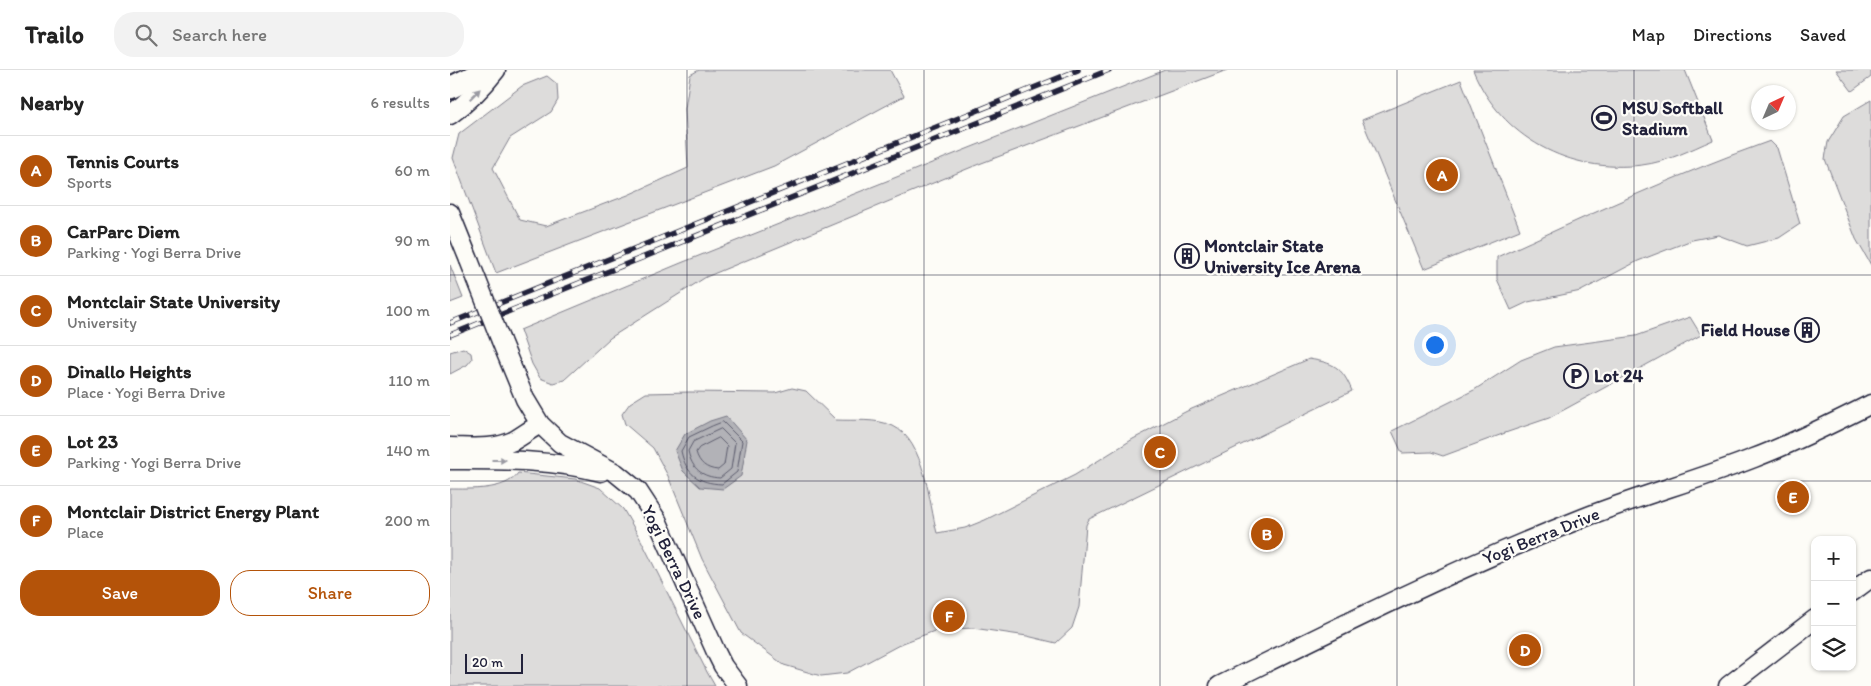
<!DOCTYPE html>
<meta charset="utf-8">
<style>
:root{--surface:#fff;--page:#f2f2f2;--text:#222;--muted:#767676;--line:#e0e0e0;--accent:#b45309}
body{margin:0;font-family:Itim,sans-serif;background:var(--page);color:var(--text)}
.controls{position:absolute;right:15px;bottom:15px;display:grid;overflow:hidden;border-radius:10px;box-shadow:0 1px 4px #0004}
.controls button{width:45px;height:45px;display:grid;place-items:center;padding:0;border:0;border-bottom:1px solid var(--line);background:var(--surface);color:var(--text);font:25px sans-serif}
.compass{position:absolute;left:1301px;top:15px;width:45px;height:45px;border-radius:50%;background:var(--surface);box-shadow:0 1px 4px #0004;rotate:44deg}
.scale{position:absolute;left:15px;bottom:12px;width:58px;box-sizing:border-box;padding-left:5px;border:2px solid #22223b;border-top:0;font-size:14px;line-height:18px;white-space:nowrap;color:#22223b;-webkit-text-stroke:4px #fdfcf7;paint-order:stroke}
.you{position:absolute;left:984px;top:274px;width:18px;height:18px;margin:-12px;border:4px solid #fff;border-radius:50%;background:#1a73e8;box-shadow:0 0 0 8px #1a73e833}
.badge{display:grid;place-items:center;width:32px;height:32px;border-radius:50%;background:var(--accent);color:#fff;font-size:16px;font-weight:700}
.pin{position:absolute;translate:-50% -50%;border:2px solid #fff;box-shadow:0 1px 5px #0006}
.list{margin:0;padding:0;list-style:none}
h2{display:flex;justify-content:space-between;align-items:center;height:65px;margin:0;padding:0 20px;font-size:21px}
h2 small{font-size:16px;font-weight:400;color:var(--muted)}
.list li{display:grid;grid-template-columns:32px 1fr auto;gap:15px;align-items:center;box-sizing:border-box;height:70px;padding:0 20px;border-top:1px solid var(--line)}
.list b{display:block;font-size:19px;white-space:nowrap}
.list p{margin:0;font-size:16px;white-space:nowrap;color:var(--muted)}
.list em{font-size:16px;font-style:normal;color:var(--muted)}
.actions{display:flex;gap:10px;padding:15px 20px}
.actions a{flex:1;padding:11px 0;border:1px solid var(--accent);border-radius:20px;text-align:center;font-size:18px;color:var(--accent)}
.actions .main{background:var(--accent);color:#fff}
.icon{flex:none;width:28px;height:28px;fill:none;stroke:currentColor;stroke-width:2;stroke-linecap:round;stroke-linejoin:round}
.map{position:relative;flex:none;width:1421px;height:616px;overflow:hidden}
header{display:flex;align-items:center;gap:30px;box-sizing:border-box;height:70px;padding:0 25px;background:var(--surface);border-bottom:1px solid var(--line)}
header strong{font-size:24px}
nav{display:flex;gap:28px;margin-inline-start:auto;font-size:18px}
.search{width:350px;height:45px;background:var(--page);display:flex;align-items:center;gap:12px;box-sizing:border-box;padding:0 18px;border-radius:20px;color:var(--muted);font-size:19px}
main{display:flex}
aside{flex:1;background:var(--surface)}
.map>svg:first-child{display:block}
</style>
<header>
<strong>Trailo</strong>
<div class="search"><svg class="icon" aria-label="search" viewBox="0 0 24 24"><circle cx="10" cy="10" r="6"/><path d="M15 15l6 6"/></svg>Search here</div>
<nav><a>Map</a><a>Directions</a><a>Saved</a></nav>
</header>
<main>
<aside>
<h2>Nearby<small>6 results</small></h2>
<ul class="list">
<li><span class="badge">A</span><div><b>Tennis Courts</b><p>Sports</p></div><em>60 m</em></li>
<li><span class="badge">B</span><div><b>CarParc Diem</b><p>Parking · Yogi Berra Drive</p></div><em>90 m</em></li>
<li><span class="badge">C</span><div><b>Montclair State University</b><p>University</p></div><em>100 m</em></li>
<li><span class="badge">D</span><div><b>Dinallo Heights</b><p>Place · Yogi Berra Drive</p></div><em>110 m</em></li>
<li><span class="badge">E</span><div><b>Lot 23</b><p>Parking · Yogi Berra Drive</p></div><em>140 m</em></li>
<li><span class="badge">F</span><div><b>Montclair District Energy Plant</b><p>Place</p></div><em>200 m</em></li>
</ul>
<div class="actions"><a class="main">Save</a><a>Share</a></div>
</aside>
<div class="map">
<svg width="1421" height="616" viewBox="0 0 1421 616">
<rect width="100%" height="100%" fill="#fdfcf7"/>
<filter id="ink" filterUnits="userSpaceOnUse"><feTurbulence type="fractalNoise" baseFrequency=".02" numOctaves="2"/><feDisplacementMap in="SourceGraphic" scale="10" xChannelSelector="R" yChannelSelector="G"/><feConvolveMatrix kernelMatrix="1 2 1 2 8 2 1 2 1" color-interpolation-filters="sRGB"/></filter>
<g filter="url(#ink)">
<path fill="#dddcdb" stroke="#807f8b" d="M 249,0 L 440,0 L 454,26 L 324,96 L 46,203 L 3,88 L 9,64 L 72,16 L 97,6 L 107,14 L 108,30 L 101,42 L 60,68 L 43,98 L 70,150 L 96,156 L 178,125 L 238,98 L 235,39 L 240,5 Z
M 715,0 L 777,0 L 529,94 L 256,207 L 160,268 L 114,310 L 103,313 L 90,308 L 82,294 L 70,260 L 231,193 Z
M 1023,0 L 1235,0 L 1263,70 C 1240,80 1217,92 1192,95 C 1120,104 1051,68 1023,0 Z
M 1386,0 L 1421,0 L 1421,7 L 1402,21 Z
M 1011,10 L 1070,160 L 974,199 L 912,50 Z
M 1421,30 L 1421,195 L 1406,169 L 1375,89 L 1378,72 L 1394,46 Z
M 1320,71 L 1327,78 L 1350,154 L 1329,168 L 1297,176 L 1268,165 L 1242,170 L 1188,191 L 1131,221 L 1078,232 L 1061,240 L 1047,209 L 1047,187 C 1137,146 1227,104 1320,71 Z
M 0,195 L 13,228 L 0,233 Z
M 1240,247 L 1251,265 L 1099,348 L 1058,362 L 993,386 L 981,382 L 952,383 L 942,361 L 1024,320 L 1071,290 L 1104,277 L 1186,266 Z
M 13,278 L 21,283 L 22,289 L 17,295 L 0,304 L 0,282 Z
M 859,289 C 883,293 892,296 902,321 L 639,449 L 636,455 L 629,537 L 622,558 L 606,573 L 577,566 L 523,558 L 487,560 L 453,573 L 397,603 L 371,606 L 334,595 L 291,563 L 252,489 L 218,406 L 203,378 L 175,354 L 172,344 L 180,333 L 196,323 L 240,322 L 325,323 L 342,318 L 356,321 L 386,350 C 404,351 426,348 443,356 C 475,371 479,433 487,463 L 515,458 L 535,450 L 625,405 L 683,369 L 737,341 Z
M 68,403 L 125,409 L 150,418 L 173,439 L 191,470 L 257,602 L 265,616 L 0,616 L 0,419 C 20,419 56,421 68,403 Z"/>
<path fill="#b2b2b7" stroke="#787885" d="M 276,346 L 297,370 L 291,406 L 273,419 L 250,417 L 233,401 L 225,381 L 235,364 L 260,351 Z"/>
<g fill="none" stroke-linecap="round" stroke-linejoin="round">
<path stroke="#5c5c6d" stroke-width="1" d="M 273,352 L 292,371 L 287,402 L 272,414 C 248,413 236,404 231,381 L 239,367 L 262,356 Z
M 271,359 L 285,373 L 281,399 L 270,408 C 252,407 242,399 238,381 L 243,372 Z
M 269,368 L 277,376 L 274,395 L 268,400 C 256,399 249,393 246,382 L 249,378 Z"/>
<defs>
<path id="minor" d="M 0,45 C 18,32 33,17 46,0
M 0,143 L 19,190
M 51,271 L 75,329 L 90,354 L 110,373 L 166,403 L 188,421 L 207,450 L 266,582 L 273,596 L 288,616
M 0,377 C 20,377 44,380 63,371 C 72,366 81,359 90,354
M 0,390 C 52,390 100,389 151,402
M 1402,522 L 1421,508
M 769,616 C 888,557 1009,497 1133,448 C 1189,426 1248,410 1304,388 C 1344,373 1383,353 1421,334
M 1278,616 L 1365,549"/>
<path id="tertiary" d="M 0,18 L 36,0"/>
</defs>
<use href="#minor" stroke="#22223b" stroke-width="21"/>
<use href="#tertiary" stroke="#22223b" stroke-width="25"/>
<use href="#minor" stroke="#fdfcf7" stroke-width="18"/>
<use href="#tertiary" stroke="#fdfcf7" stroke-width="21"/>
<defs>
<path id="rail" d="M 0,253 L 628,0
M 0,265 L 659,0"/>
</defs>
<use href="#rail" stroke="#22223b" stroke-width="5.5"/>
<use href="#rail" stroke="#fdfcf7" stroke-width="4" stroke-dasharray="11" stroke-linecap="butt"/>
<defs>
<path id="minor-bridge" d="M 19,190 L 51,271"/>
</defs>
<use href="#minor-bridge" stroke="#22223b" stroke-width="21" stroke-linecap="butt"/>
<use href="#minor-bridge" stroke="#fdfcf7" stroke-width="18"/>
</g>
<defs><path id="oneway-solid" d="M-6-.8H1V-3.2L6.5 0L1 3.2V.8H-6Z" transform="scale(1.25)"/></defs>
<g fill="#9a9aa2">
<use href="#oneway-solid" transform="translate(25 24) rotate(-45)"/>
<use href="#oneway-solid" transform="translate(49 390)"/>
</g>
</g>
<path fill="none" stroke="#22223b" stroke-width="1" stroke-opacity="0.55" d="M 237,0 L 237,616M 474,0 L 474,616M 710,0 L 710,616M 947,0 L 947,616M 1184,0 L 1184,616M 0,205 L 1421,205M 0,411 L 1421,411"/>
<defs>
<symbol id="stadium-ring" viewBox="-11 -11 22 22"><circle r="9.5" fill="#fdfcf7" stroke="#22223b" stroke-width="1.5"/><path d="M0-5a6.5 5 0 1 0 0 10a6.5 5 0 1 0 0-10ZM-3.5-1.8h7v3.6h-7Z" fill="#22223b"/></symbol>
<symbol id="building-ring" viewBox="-11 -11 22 22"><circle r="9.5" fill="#fdfcf7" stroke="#22223b" stroke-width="1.5"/><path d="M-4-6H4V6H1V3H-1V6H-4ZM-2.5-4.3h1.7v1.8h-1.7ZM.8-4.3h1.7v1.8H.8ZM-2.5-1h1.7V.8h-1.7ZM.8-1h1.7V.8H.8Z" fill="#22223b"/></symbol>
<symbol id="parking-ring" viewBox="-11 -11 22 22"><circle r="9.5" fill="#fdfcf7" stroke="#22223b" stroke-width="1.5"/><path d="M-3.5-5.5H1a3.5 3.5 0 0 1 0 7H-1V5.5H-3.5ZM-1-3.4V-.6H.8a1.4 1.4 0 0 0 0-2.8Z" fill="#22223b"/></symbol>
</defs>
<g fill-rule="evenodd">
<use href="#stadium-ring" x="1140" y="34" width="28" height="28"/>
<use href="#building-ring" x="723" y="172" width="28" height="28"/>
<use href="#building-ring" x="1343" y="246" width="28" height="28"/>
<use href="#parking-ring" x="1112" y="292" width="28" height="28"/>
</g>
<g text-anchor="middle" stroke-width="4.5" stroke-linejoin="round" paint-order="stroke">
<g font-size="18" font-weight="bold" fill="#22223b" stroke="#fdfcf7" text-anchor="start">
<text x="1172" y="44">MSU Softball<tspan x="1172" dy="21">Stadium</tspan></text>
<text x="754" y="182">Montclair State<tspan x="754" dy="21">University Ice Arena</tspan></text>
<text x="1340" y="266" text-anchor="end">Field House</text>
<text x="1144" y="312">Lot 24</text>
</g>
<g font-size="18" fill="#22223b" stroke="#fdfcf7">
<text transform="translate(1091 466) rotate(-22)" y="6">Yogi Berra Drive</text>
<text transform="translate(224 492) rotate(64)" y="6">Yogi Berra Drive</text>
</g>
</g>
</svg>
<div class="controls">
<button>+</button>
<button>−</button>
<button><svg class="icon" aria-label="layers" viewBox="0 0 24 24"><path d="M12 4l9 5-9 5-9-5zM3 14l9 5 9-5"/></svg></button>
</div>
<svg class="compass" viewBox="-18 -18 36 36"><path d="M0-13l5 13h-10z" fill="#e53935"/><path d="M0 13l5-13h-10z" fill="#767676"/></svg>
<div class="scale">20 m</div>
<div class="you"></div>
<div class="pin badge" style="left:992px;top:105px">A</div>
<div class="pin badge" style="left:817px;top:464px">B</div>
<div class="pin badge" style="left:710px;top:382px">C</div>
<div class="pin badge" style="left:1075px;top:580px">D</div>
<div class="pin badge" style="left:1343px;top:427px">E</div>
<div class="pin badge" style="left:499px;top:546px">F</div>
</div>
</main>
